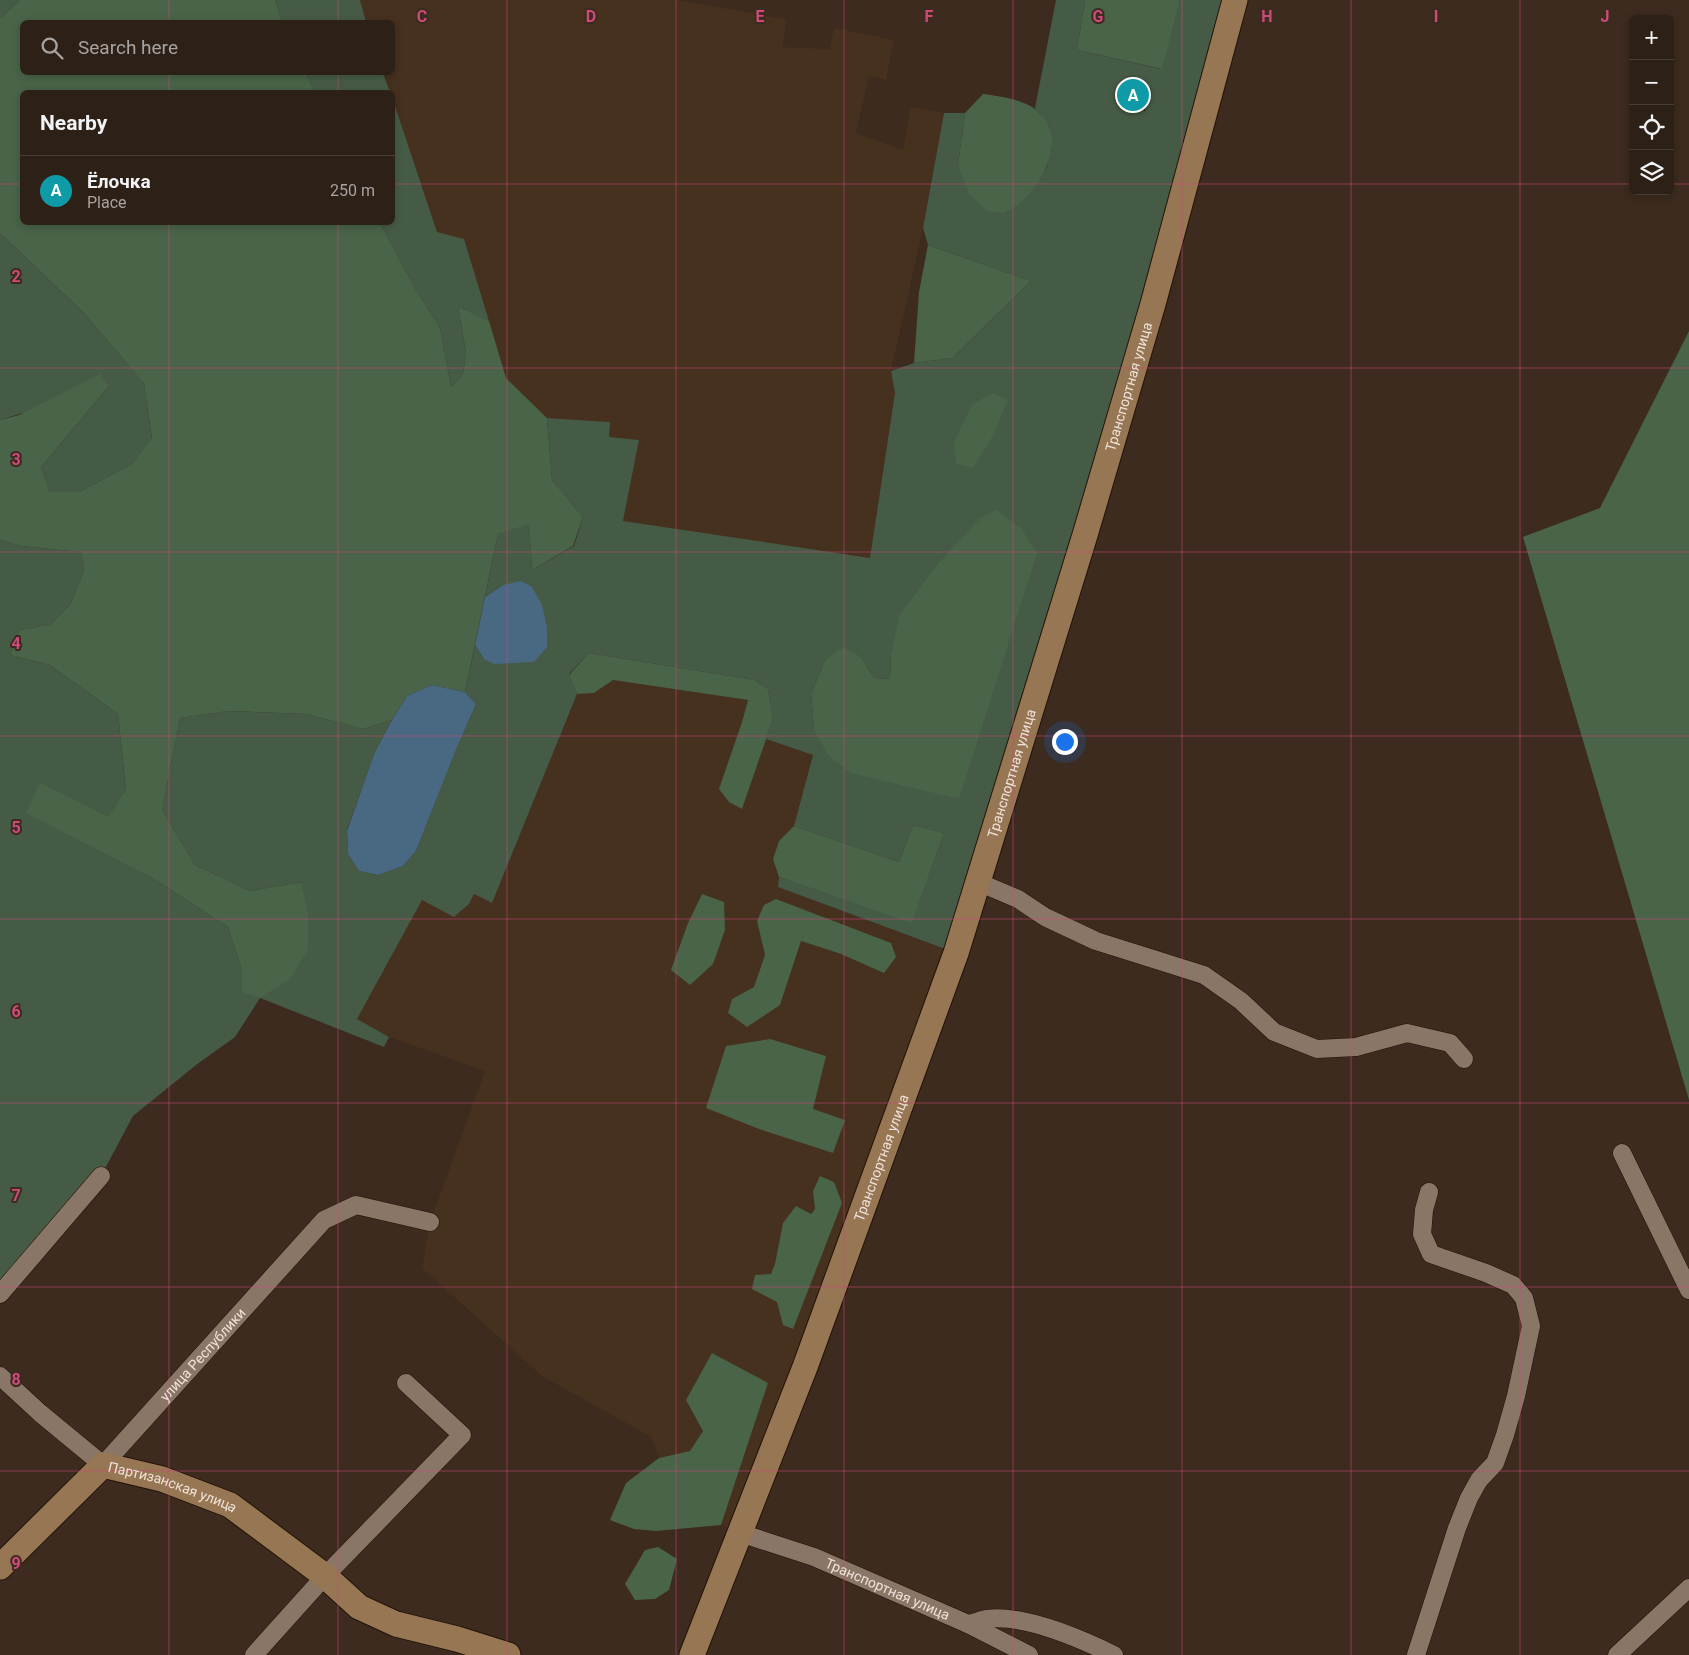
<!DOCTYPE html>
<meta charset="utf-8">
<style>
:root{--surface:#2d2016;--page:#392d23;--text:#f1f3f6;--muted:#a7a3a1;--line:#483e35;--accent:#f1a640}
body{margin:0;font-family:Roboto,sans-serif;background:var(--page);color:var(--text)}
.controls{position:absolute;right:15px;top:15px;display:grid;overflow:hidden;border-radius:8px;box-shadow:0 2px 8px #0003}
.controls button{width:45px;height:45px;display:grid;place-items:center;padding:0;border:0;border-bottom:1px solid var(--line);background:var(--surface);color:var(--text);font:25px sans-serif}
.you{position:absolute;left:1064px;top:741px;width:18px;height:18px;margin:-12px;border:4px solid #fff;border-radius:50%;background:#1a73e8;box-shadow:0 0 0 8px #1a73e833}
.badge{display:grid;place-items:center;width:32px;height:32px;border-radius:50%;background:var(--accent);color:#fff;font-size:16px;font-weight:700}
.pin{position:absolute;translate:-50% -50%;border:2px solid #fff;box-shadow:0 1px 5px #0006}
.list{margin:0;padding:0;list-style:none}
h2{display:flex;justify-content:space-between;align-items:center;height:65px;margin:0;padding:0 20px;font-size:21px}
h2 small{font-size:16px;font-weight:400;color:var(--muted)}
.list li{display:grid;grid-template-columns:32px 1fr auto;gap:15px;align-items:center;box-sizing:border-box;height:70px;padding:0 20px;border-top:1px solid var(--line)}
.list b{display:block;font-size:19px;white-space:nowrap}
.list p{margin:0;font-size:16px;white-space:nowrap;color:var(--muted)}
.list em{font-size:16px;font-style:normal;color:var(--muted)}
.icon{flex:none;width:28px;height:28px;fill:none;stroke:currentColor;stroke-width:2;stroke-linecap:round;stroke-linejoin:round}
.map{position:relative;flex:none;width:1689px;height:1655px;overflow:hidden}
.search{position:absolute;background:var(--surface);box-shadow:0 2px 8px #0003;left:20px;top:20px;width:375px;height:55px;display:flex;align-items:center;gap:12px;box-sizing:border-box;padding:0 18px;border-radius:8px;color:var(--muted);font-size:19px}
.panel{position:absolute;background:var(--surface);box-shadow:0 2px 8px #0003;left:20px;top:90px;width:375px;height:135px;border-radius:8px}
.map>svg:first-child{display:block}
</style>
<div class="map">
<svg width="1689" height="1655" viewBox="0 0 1689 1655">
<rect width="100%" height="100%" fill="#3c2b1e"/>
<path fill="#46301e" fill-rule="evenodd" d="M 360,0 L 677,0 L 786,19 L 783,47 L 830,49 L 834,28 L 894,40 L 886,80 L 869,76 L 856,133 L 903,150 L 911,107 L 944,113 L 923,228 L 891,371 L 895,392 L 870,559 L 623,521 L 639,440 L 609,437 L 609,422 L 547,418 L 506,378 L 464,240 L 437,232 L 393,100 L 392,92 L 390,92 L 383,73 L 392,72 L 392,22 L 366,22 Z
M 613,680 L 748,700 L 742,722 L 742,809 L 766,739 L 813,755 L 794,826 L 779,841 L 773,859 L 779,877 L 778,887 L 956,953 L 740,1533 L 721,1525 L 768,1383 L 687,1400 L 703,1431 L 690,1451 L 659,1458 L 651,1437 L 542,1376 L 422,1268 L 430,1222 L 485,1071 L 389,1037 L 357,1019 L 422,900 L 474,894 L 492,903 L 577,694 L 594,693 ZM 757,921 L 896,957 L 841,954 L 801,941 L 780,1005 L 732,999 L 754,987 L 765,955 Z"/>
<path fill="#465b46" fill-rule="evenodd" d="M 0,0 L 20,0 L 2,17 L 0,17 Z
M 275,0 L 360,0 L 366,22 L 282,22 Z
M 1056,0 L 1085,0 L 1077,50 L 1161,69 L 1180,0 L 1235,0 L 956,953 L 778,887 L 779,877 L 912,922 L 944,833 L 913,825 L 899,862 L 794,826 L 813,755 L 766,739 L 773,719 L 768,689 L 755,680 L 589,653 L 569,674 L 577,694 L 492,903 L 474,894 L 469,904 L 454,917 L 422,900 L 357,1019 L 389,1037 L 384,1047 L 260,998 L 235,1037 L 196,1065 L 133,1116 L 101,1176 L 0,1294 L 0,540 L 21,546 L 81,552 L 84,571 L 70,605 L 51,624 L 20,630 L 10,655 L 50,665 L 118,714 L 126,791 L 108,816 L 40,784 L 151,877 L 228,927 L 242,970 L 242,992 L 301,882 L 250,891 L 195,865 L 162,810 L 180,718 L 228,711 L 306,714 L 363,729 L 392,720 L 374,754 L 347,830 L 348,854 L 359,871 L 378,875 L 403,866 L 416,851 L 456,750 L 476,704 L 465,692 L 475,645 L 484,659 L 503,585 L 485,597 L 498,534 L 529,523 L 532,570 L 574,546 L 583,517 L 552,480 L 547,418 L 610,422 L 609,437 L 639,440 L 623,521 L 870,558 L 895,393 L 891,371 L 914,363 L 952,358 L 1031,281 L 928,245 L 923,228 L 944,113 L 965,113 L 958,164 L 1020,203 L 1036,184 L 1047,167 L 1052,148 L 1049,126 L 1035,108 ZM 1122,80 L 1151,89 L 1145,111 L 1115,101 ZM 891,655 L 959,799 L 814,730 L 811,694 L 825,660 L 861,657 L 874,678 L 890,679 Z
M 306,73 L 383,73 L 390,92 L 315,92 Z
M 393,100 L 437,232 L 464,239 L 489,321 L 458,306 L 466,353 L 463,374 L 451,387 L 440,328 L 416,290 L 380,223 L 392,222 Z
M 0,233 L 84,313 L 144,384 L 152,440 L 132,464 L 79,492 L 50,492 L 41,467 L 109,386 L 0,420 Z"/>
<path fill="#496448" d="M 20,0 L 275,0 L 282,22 L 22,22 L 22,72 L 306,73 L 315,92 L 22,92 L 22,222 L 380,223 L 416,290 L 440,328 L 451,387 L 463,374 L 466,353 L 458,306 L 489,321 L 506,378 L 547,418 L 552,480 L 583,517 L 573,546 L 532,570 L 529,524 L 498,534 L 465,692 L 432,685 L 407,696 L 392,720 L 363,729 L 306,714 L 228,711 L 180,718 L 162,810 L 195,865 L 250,891 L 301,882 L 308,914 L 308,949 L 291,978 L 260,998 L 242,992 L 242,970 L 228,927 L 151,877 L 26,813 L 40,783 L 108,816 L 126,790 L 118,714 L 50,665 L 10,655 L 20,630 L 51,624 L 70,605 L 84,571 L 81,552 L 21,546 L 0,540 L 0,420 L 19,415 L 100,374 L 109,386 L 41,467 L 50,492 L 79,492 L 132,464 L 152,439 L 144,384 L 84,313 L 0,233 L 0,17 L 2,17 Z
M 1085,0 L 1180,0 L 1162,69 L 1077,50 Z
M 983,94 C 998,96 1022,99 1035,109 C 1038,111 1040,115 1043,117 C 1065,144 1043,182 1020,203 C 1016,207 1009,210 1004,213 L 986,210 L 969,194 L 958,164 L 965,113 Z
M 928,245 L 1031,281 L 952,358 L 914,363 L 919,292 Z
M 1689,331 L 1689,1100 L 1523,537 L 1600,508 Z
M 992,393 L 1008,400 L 991,439 L 973,468 L 956,464 L 954,442 L 972,405 Z
M 996,510 L 1021,528 L 1037,553 L 959,799 L 851,773 L 829,756 L 814,730 L 811,694 L 825,660 L 843,647 L 861,657 L 874,678 L 890,679 L 891,655 L 900,614 L 937,565 L 980,518 Z
M 589,653 L 755,680 L 768,689 L 773,719 L 742,809 L 729,802 L 719,789 L 742,722 L 748,700 L 613,680 L 594,693 L 577,694 L 569,675 Z
M 913,825 L 944,833 L 912,923 L 779,877 L 773,859 L 779,841 L 794,826 L 899,862 Z
M 702,894 L 724,902 L 725,930 L 713,964 L 690,985 L 671,970 L 688,923 Z
M 776,899 L 891,943 L 896,957 L 884,973 L 841,954 L 801,941 L 780,1005 L 747,1027 L 728,1013 L 732,999 L 754,987 L 765,955 L 757,921 L 764,905 Z
M 770,1039 L 826,1056 L 813,1109 L 845,1120 L 833,1153 L 759,1129 L 706,1108 L 726,1046 Z
M 820,1176 L 834,1182 L 842,1203 L 793,1329 L 783,1325 L 777,1302 L 752,1289 L 755,1275 L 771,1274 L 775,1264 L 783,1223 L 796,1206 L 811,1214 L 815,1209 L 813,1191 Z
M 712,1353 L 768,1383 L 721,1525 L 656,1531 L 634,1529 L 610,1520 L 626,1483 L 659,1458 L 690,1451 L 703,1431 L 686,1400 Z
M 658,1547 L 677,1559 L 669,1590 L 655,1599 L 635,1600 L 625,1584 L 645,1550 Z"/>
<path fill="#486981" d="M 521,581 L 532,587 L 542,605 L 547,627 L 547,647 L 534,662 L 494,664 L 484,659 L 475,645 L 485,597 L 503,585 Z
M 432,685 L 465,692 L 476,704 L 456,750 L 416,851 L 403,866 L 378,875 L 359,871 L 348,854 L 347,831 L 374,754 L 392,720 L 407,696 Z"/>
<g fill="none" stroke-linecap="round" stroke-linejoin="round">
<defs>
<g id="minor">
<path d="M 978,882 L 1018,899 L 1045,917 L 1096,941 L 1204,975 L 1241,1001 L 1274,1032 L 1317,1049 L 1356,1047 L 1407,1033 L 1450,1043 L 1464,1059"/>
<path d="M 1622,1153 L 1689,1290"/>
<path d="M 0,1294 L 101,1176"/>
<path id="s1" d="M 0,1376 L 40,1413 L 103,1465 L 324,1220 L 356,1205 L 430,1222"/>
<path id="s2" d="M 740,1533 L 814,1557 L 968,1624 L 1029,1655"/>
<path d="M 968,1624 C 974,1623 981,1620 987,1619 C 1023,1614 1081,1639 1114,1655"/>
<path d="M 254,1655 L 325,1576 L 462,1435 L 406,1383"/>
<path d="M 1416,1655 L 1457,1528 L 1469,1498 L 1479,1480 L 1495,1463 L 1505,1435 L 1516,1396 L 1531,1326 L 1524,1298 L 1513,1285 L 1486,1273 L 1431,1254 L 1422,1234 L 1424,1210 L 1429,1192"/>
<path d="M 1617,1655 L 1689,1588"/>
</g>
<g id="secondary">
<path id="s3" d="M 0,1567 L 103,1465 L 162,1479 L 230,1505 L 325,1576 L 359,1607 L 396,1624 L 457,1639 L 508,1655"/>
<path id="s4" d="M 692,1655 L 805,1367 L 956,953 L 1085,535 L 1153,304 L 1235,0"/>
</g>
</defs>
<use href="#minor" stroke="#221307" stroke-width="19"/>
<use href="#secondary" stroke="#221307" stroke-width="27"/>
<use href="#minor" stroke="#8a7667" stroke-width="18"/>
<use href="#secondary" stroke="#977653" stroke-width="25"/>
</g>
<path fill="none" stroke="#cd4a7b" stroke-width="1" stroke-opacity="0.55" d="M 169,0 L 169,22M 338,0 L 338,22M 507,0 L 507,1655M 676,0 L 676,1655M 844,0 L 844,1655M 1013,0 L 1013,1655M 1182,0 L 1182,1655M 1351,0 L 1351,1655M 1520,0 L 1520,1655M 169,72 L 169,92M 338,72 L 338,92M 0,184 L 22,184M 392,184 L 1633,184M 1670,184 L 1689,184M 169,222 L 169,1655M 338,222 L 338,1655M 0,368 L 1689,368M 0,552 L 1689,552M 0,736 L 1689,736M 0,919 L 1689,919M 0,1103 L 1689,1103M 0,1287 L 1689,1287M 0,1471 L 1689,1471"/>
<g text-anchor="middle" stroke-width="4" stroke-linejoin="round" paint-order="stroke">
<g font-size="14" fill="#eee2da" stroke="#3c2b1e">
<text dy="5" stroke="none"><textPath href="#s4" startOffset="1342">Транспортная улица</textPath></text>
<text dy="5" stroke="none"><textPath href="#s4" startOffset="938">Транспортная улица</textPath></text>
<text dy="5" stroke="none"><textPath href="#s4" startOffset="532">Транспортная улица</textPath></text>
<text dy="5" stroke="none"><textPath href="#s1" startOffset="285">улица Республики</textPath></text>
<text dy="5" stroke="none"><textPath href="#s3" startOffset="218">Партизанская улица</textPath></text>
<text dy="5" stroke="none"><textPath href="#s2" startOffset="158">Транспортная улица</textPath></text>
</g>
</g>
<g font-size="16" text-anchor="middle" font-weight="bold" fill="#cd4a7b" stroke="#3c2b1e" stroke-width="4" stroke-linejoin="round" paint-order="stroke">
<text x="422" y="22">C</text>
<text x="591" y="22">D</text>
<text x="760" y="22">E</text>
<text x="929" y="22">F</text>
<text x="1098" y="22">G</text>
<text x="1267" y="22">H</text>
<text x="1436" y="22">I</text>
<text x="1605" y="22">J</text>
<text x="16" y="282">2</text>
<text x="16" y="465">3</text>
<text x="16" y="649">4</text>
<text x="16" y="833">5</text>
<text x="16" y="1017">6</text>
<text x="16" y="1201">7</text>
<text x="16" y="1385">8</text>
<text x="16" y="1569">9</text>
</g>
</svg>
<div class="controls">
<button>+</button>
<button>−</button>
<button><svg class="icon" aria-label="locate" viewBox="0 0 24 24"><circle cx="12" cy="12" r="6"/><path d="M12 2v4M12 18v4M2 12h4M18 12h4"/></svg></button>
<button><svg class="icon" aria-label="layers" viewBox="0 0 24 24"><path d="M12 4l9 5-9 5-9-5zM3 14l9 5 9-5"/></svg></button>
</div>
<div class="you"></div>
<div class="pin badge" style="left:1133px;top:95px;background:#0f9aa8">A</div>
<div class="search"><svg class="icon" aria-label="search" viewBox="0 0 24 24"><circle cx="10" cy="10" r="6"/><path d="M15 15l6 6"/></svg>Search here</div>
<section class="panel">
<h2>Nearby<small></small></h2>
<ul class="list">
<li><span class="badge" style="background:#0f9aa8">A</span><div><b>Ёлочка</b><p>Place</p></div><em>250 m</em></li>
</ul>
</section>
</div>
